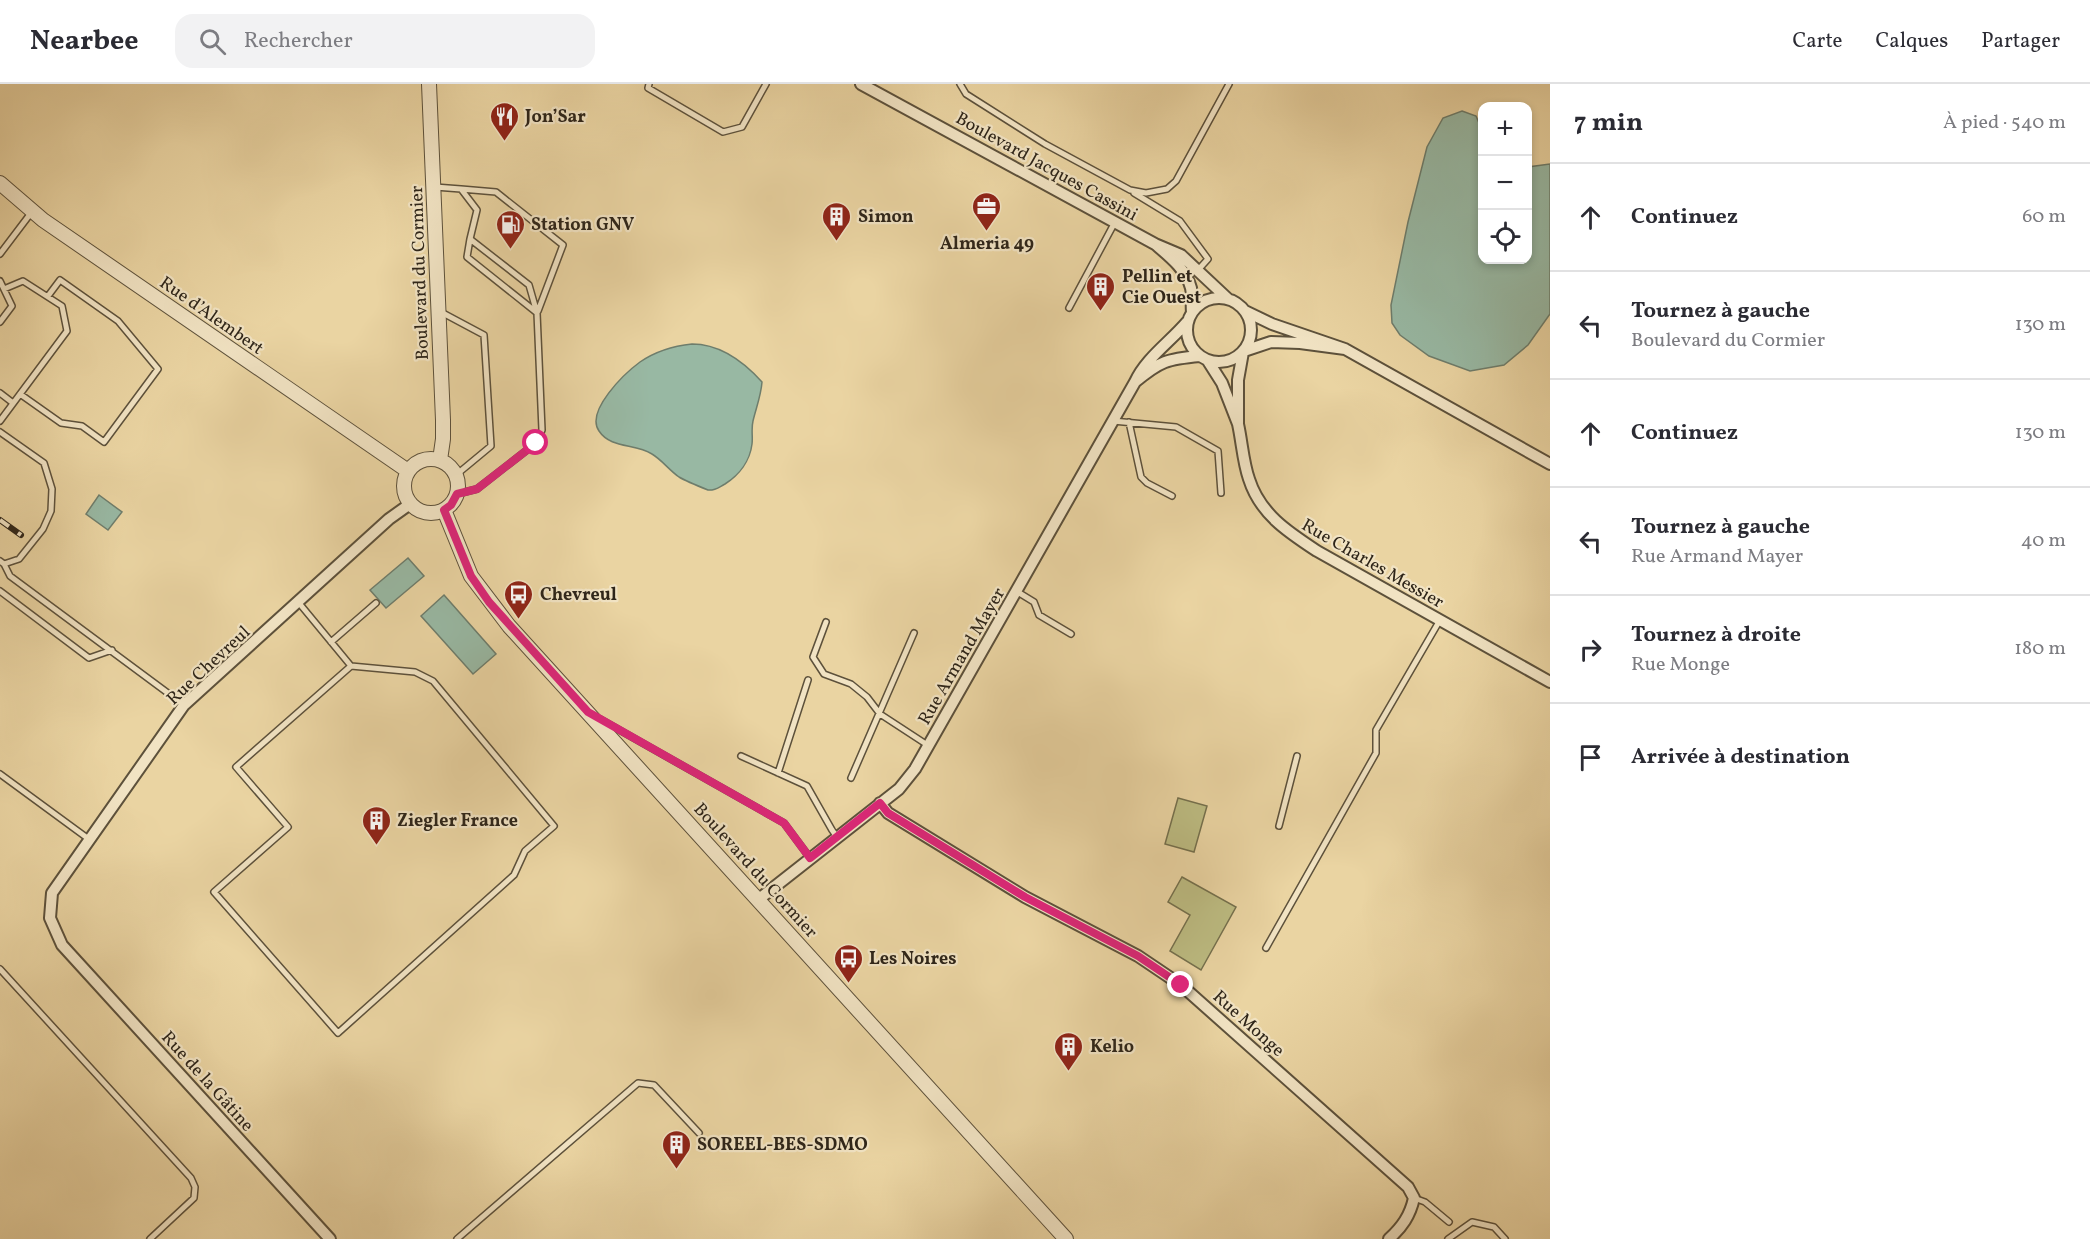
<!DOCTYPE html>
<html lang="fr">
<meta charset="utf-8">
<style>
:root{--surface:#fff;--page:#f2f2f3;--text:#2b2b33;--muted:#7c7c81;--line:#e1e1e2}
body{margin:0;font-family:Vollkorn,serif;background:var(--page);color:var(--text)}
.controls{position:absolute;right:18px;top:18px;display:grid;overflow:hidden;border-radius:12px;box-shadow:0 3px 9px #0003}
.controls button{width:54px;height:54px;display:grid;place-items:center;padding:0;border:0;border-bottom:2px solid var(--line);background:var(--surface);color:var(--text);font:30px sans-serif}
.stop{position:absolute;width:18px;height:18px;margin:-14px;border:4px solid #db2777;border-radius:50%;background:#fff}
.stop.end{background:#db2777;border-color:#fff;box-shadow:0 2px 6px #0008}
.list{margin:0;padding:0;list-style:none}
h2{display:flex;justify-content:space-between;align-items:center;height:78px;margin:0;padding:0 24px;font-size:26px}
h2 small{font-size:20px;font-weight:400;color:var(--muted)}
.list li{display:grid;grid-template-columns:39px 1fr auto;gap:18px;align-items:center;box-sizing:border-box;height:108px;padding:0 24px;border-top:2px solid var(--line)}
.list b{display:block;font-size:22px;white-space:nowrap}
.list p{margin:0;font-size:20px;white-space:nowrap;color:var(--muted)}
.list em{font-size:20px;font-style:normal;color:var(--muted)}
.icon{flex:none;width:33px;height:33px;fill:none;stroke:currentColor;stroke-width:2;stroke-linecap:round;stroke-linejoin:round}
.map{position:relative;flex:none;width:1550px;height:1155px;overflow:hidden}
header{display:flex;align-items:center;gap:36px;box-sizing:border-box;height:84px;padding:0 30px;background:var(--surface);border-bottom:2px solid var(--line)}
header strong{font-size:28px}
nav{display:flex;gap:33px;margin-inline-start:auto;font-size:21px}
.search{width:420px;height:54px;background:var(--page);display:flex;align-items:center;gap:15px;box-sizing:border-box;padding:0 21px;border-radius:18px;color:var(--muted);font-size:22px}
main{display:flex}
aside{flex:1;background:var(--surface)}
.map>svg:first-child{display:block}
</style>
<header>
<strong>Nearbee</strong>
<div class="search"><svg class="icon" aria-label="search" viewBox="0 0 24 24"><circle cx="10" cy="10" r="6"/><path d="M15 15l6 6"/></svg>Rechercher</div>
<nav><a>Carte</a><a>Calques</a><a>Partager</a></nav>
</header>
<main>
<div class="map">
<svg width="1550" height="1155" viewBox="0 0 1550 1155">
<rect width="100%" height="100%" fill="#ead4a2"/>
<filter id="stains"><feTurbulence type="fractalNoise" baseFrequency=".00333" numOctaves="4"/><feColorMatrix values="0 0 0 0 .2 0 0 0 0 .09 0 0 0 0 .02 0 0 0 .5 -.17"/></filter>
<radialGradient id="worn" r=".72"><stop offset=".6" stop-color="#630" stop-opacity="0"/><stop offset="1" stop-color="#630" stop-opacity=".3"/></radialGradient>
<path fill="#bcbb81" stroke="#75704d" stroke-width="1.5" d="M 1178,714 L 1207,722 L 1194,768 L 1165,760 Z
M 1182,793 L 1236,823 L 1201,886 L 1170,867 L 1190,831 L 1168,818 Z"/>
<path fill="#98b8a3" stroke="#6e7d6c" stroke-width="1.5" d="M 1462,27 L 1476,32 L 1482,46 L 1482,176 L 1528,176 L 1528,83 L 1550,80 L 1550,230 L 1528,261 L 1504,281 L 1470,287 L 1429,272 L 1400,251 L 1392,239 L 1391,221 L 1408,138 L 1427,63 L 1443,34 Z
M 692,260 C 720,260 744,278 762,298 C 761,312 756,324 753,337 C 751,345 753,353 752,360 C 750,377 739,391 725,400 C 719,403 715,407 708,406 C 703,404 684,396 679,393 C 669,386 662,376 652,370 C 635,359 611,365 599,347 C 585,327 625,289 640,278 C 656,267 673,262 692,260 Z
M 99,411 L 122,428 L 108,446 L 86,430 Z
M 408,474 L 424,492 L 386,524 L 370,506 Z
M 444,511 L 496,570 L 473,590 L 421,532 Z"/>
<g fill="none" stroke-linecap="round" stroke-linejoin="round">
<defs>
<path id="service" d="M 649,0 L 648,4 L 723,48 L 742,43 L 766,0
M 960,0 L 966,10 L 1045,60 L 1130,106 L 1146,109 L 1167,105 L 1176,97 L 1229,0
M 435,103 L 461,105 L 477,126 L 470,155 L 529,201 L 537,229 L 542,346 L 536,359 L 477,405 L 457,410
M 461,105 L 496,108 L 563,161 L 538,227
M 1134,109 L 1180,137 L 1208,175 L 1198,186
M 470,155 L 467,173 L 536,228
M 0,170 L 31,129
M 0,197 L 12,222 L 0,238
M 1069,224 L 1115,138
M 439,227 L 484,251 L 491,362 L 456,391
M 0,309 L 13,319
M 20,310 L 61,339 L 82,342 L 104,358 L 158,285 L 118,237 L 60,196 L 48,212
M 0,337 L 67,247 L 62,222 L 23,197 L 4,205
M 1113,337 L 1176,343 L 1218,367 L 1221,409
M 1129,338 L 1141,393 L 1147,399 L 1172,412
M 0,348 L 44,379 L 52,405 L 51,427 L 43,445 L 19,475 L 4,480 L 0,477
M 4,480 L 10,492 L 184,621
M 0,507 L 89,574 L 112,566
M 1016,507 L 1034,518 L 1039,531 L 1071,550
M 299,519 L 351,582 L 236,683 L 288,743 L 214,808 L 338,949 L 514,791 L 525,767 L 554,742 L 433,597 L 415,588 L 351,582
M 826,538 L 813,573 L 824,590 L 851,600 L 867,613 L 880,630 L 929,662
M 331,558 L 376,519
M 600,635 L 784,739 L 810,774
M 741,672 L 807,702 L 832,746 L 837,753
M 778,689 L 808,596
M 0,690 L 90,756
M 851,694 L 914,549
M 1279,742 L 1297,672
M 1266,864 L 1376,669 L 1376,646 L 1440,536
M 0,885 L 191,1094 L 195,1103 L 194,1114 L 150,1155
M 1414,1114 L 1425,1118 L 1449,1138
M 457,1155 L 638,999 L 654,1001 L 699,1049
M 1448,1155 L 1472,1138 L 1494,1143 L 1505,1155"/>
<path id="minor" d="M 861,0 L 1155,160
M1187 246a32 32 0 1 1 64 0a32 32 0 1 1-64 0Z
M 1192,228 C 1191,221 1193,212 1191,204 C 1186,185 1169,172 1155,160 L 1181,171 L 1228,215
M 1187,238 C 1170,258 1146,274 1135,298 C 1160,277 1167,275 1200,272
M 1345,265 L 1550,380
M 1244,267 L 1271,258 L 1300,259 L 1345,265 L 1272,240 L 1245,227
M 1208,277 L 1222,299 L 1238,340 L 1238,296 L 1243,268
M 1238,340 C 1242,358 1243,378 1249,395 C 1260,430 1288,448 1317,467 L 1550,598
M 880,719 L 888,729 L 1025,813 L 1138,872 L 1181,901 L 1408,1103 L 1414,1114 C 1410,1132 1402,1143 1389,1155
M 759,815 L 899,705 L 915,685 L 1135,298
M 330,1155 L 62,861 L 50,834 L 52,809 L 184,621 L 389,435 L 410,420"/>
<path id="tertiary" d="M 429,0 L 443,336 L 443,355 L 440,376
M 0,99 L 43,136 L 408,387
M404 402a27 27 0 1 1 54 0a27 27 0 1 1-54 0Z
M 444,426 L 471,492 L 509,542 L 1066,1155"/>
</defs>
<use href="#service" stroke="#5d513b" stroke-width="8"/>
<use href="#minor" stroke="#5d513b" stroke-width="14"/>
<use href="#tertiary" stroke="#5d513b" stroke-width="16"/>
<use href="#service" stroke="#f1e3c3" stroke-width="5"/>
<use href="#minor" stroke="#f1e3c3" stroke-width="10"/>
<use href="#tertiary" stroke="#f1e3c3" stroke-width="14"/>
<defs>
<path id="rail" d="M 0,436 L 21,451"/>
</defs>
<use href="#rail" stroke="#2e2519" stroke-width="6"/>
<use href="#rail" stroke="#f1e3c3" stroke-width="4" stroke-dasharray="11" stroke-linecap="butt"/>
</g>
<g fill="none" stroke-linecap="round" stroke-linejoin="round">
<path stroke="#db2777" stroke-width="8" d="M 536,359 L 477,405 L 457,410 L 451,421 L 444,426 L 471,492 L 489,518 L 588,628 L 784,739 L 810,774 L 880,719 L 888,729 L 1025,813 L 1138,872 L 1181,901"/>
</g>
<defs>
<symbol id="restaurant-pin" viewBox="-11 -11 22 30"><path d="M0 17L-7.5 6A9.5 9.5 0 1 1 7.5 6Z" fill="#8f2418" stroke="#f1e3c3"/><path d="M-5-6h1v4h1v-4h1v4h1v-4h1v5L-1.5 .5V6h-2V.5L-5-1ZM5-6V6H3V1.5H1.5Q1.5-4 5-6Z" fill="#fff"/></symbol>
<symbol id="office-pin" viewBox="-11 -11 22 30"><path d="M0 17L-7.5 6A9.5 9.5 0 1 1 7.5 6Z" fill="#8f2418" stroke="#f1e3c3"/><path d="M-6-3h4V-5.5h4V-3h4V5H-6ZM-1-4.5V-3h2v-1.5ZM-6 0V1H6V0Z" fill="#fff"/></symbol>
<symbol id="building-pin" viewBox="-11 -11 22 30"><path d="M0 17L-7.5 6A9.5 9.5 0 1 1 7.5 6Z" fill="#8f2418" stroke="#f1e3c3"/><path d="M-4-6H4V6H1V3H-1V6H-4ZM-2.5-4.3h1.7v1.8h-1.7ZM.8-4.3h1.7v1.8H.8ZM-2.5-1h1.7V.8h-1.7ZM.8-1h1.7V.8H.8Z" fill="#fff"/></symbol>
<symbol id="fuel-pin" viewBox="-11 -11 22 30"><path d="M0 17L-7.5 6A9.5 9.5 0 1 1 7.5 6Z" fill="#8f2418" stroke="#f1e3c3"/><path d="M-5.5-6h7V0h2V4h1.3V-2.5L3-4.5l.8-.8L6-3V5H2.5V1h-1V6h-7ZM-4.2-4.7v3.2H.2V-4.7Z" fill="#fff"/></symbol>
<symbol id="bus-pin" viewBox="-11 -11 22 30"><path d="M0 17L-7.5 6A9.5 9.5 0 1 1 7.5 6Z" fill="#8f2418" stroke="#f1e3c3"/><path d="M-5-6H5V4H4V6H2V4H-2V6H-4V4H-5ZM-3.5-4V0h7V-4ZM-3.5 1.2v1.5H-2V1.2ZM2 1.2v1.5H3.5V1.2Z" fill="#fff"/></symbol>
</defs>
<g fill-rule="evenodd">
<use href="#restaurant-pin" x="488" y="16" width="33" height="45"/>
<use href="#office-pin" x="970" y="106" width="33" height="45"/>
<use href="#building-pin" x="820" y="116" width="33" height="45"/>
<use href="#fuel-pin" x="494" y="124" width="33" height="45"/>
<use href="#building-pin" x="1084" y="186" width="33" height="45"/>
<use href="#bus-pin" x="502" y="494" width="33" height="45"/>
<use href="#building-pin" x="360" y="720" width="33" height="45"/>
<use href="#bus-pin" x="832" y="858" width="33" height="45"/>
<use href="#building-pin" x="1052" y="946" width="33" height="45"/>
<use href="#building-pin" x="660" y="1044" width="33" height="45"/>
</g>
<g text-anchor="middle" stroke-width="4.5" stroke-linejoin="round" paint-order="stroke">
<g font-size="18" font-weight="bold" fill="#2e2519" stroke="#f1e3c3" text-anchor="start">
<text x="525" y="38">Jon’Sar</text>
<text x="858" y="138">Simon</text>
<text x="531" y="146">Station GNV</text>
<text x="987" y="165" text-anchor="middle">Almeria 49</text>
<text x="1122" y="198">Pellin et<tspan x="1122" dy="21">Cie Ouest</tspan></text>
<text x="540" y="516">Chevreul</text>
<text x="397" y="742">Ziegler France</text>
<text x="869" y="880">Les Noires</text>
<text x="1090" y="968">Kelio</text>
<text x="697" y="1066">SOREEL-BES-SDMO</text>
</g>
<g font-size="18" fill="#2e2519" stroke="#f1e3c3">
<text transform="translate(1047 82) rotate(29)" y="6">Boulevard Jacques Cassini</text>
<text transform="translate(419 189) rotate(-92)" y="6">Boulevard du Cormier</text>
<text transform="translate(212 231) rotate(35)" y="6">Rue d’Alembert</text>
<text transform="translate(1373 479) rotate(30)" y="6">Rue Charles Messier</text>
<text transform="translate(961 572) rotate(-60)" y="6">Rue Armand Mayer</text>
<text transform="translate(208 581) rotate(-43)" y="6">Rue Chevreul</text>
<text transform="translate(756 786) rotate(48)" y="6">Boulevard du Cormier</text>
<text transform="translate(1249 939) rotate(42)" y="6">Rue Monge</text>
<text transform="translate(208 997) rotate(48)" y="6">Rue de la Gâtine</text>
</g>
</g>
<rect width="100%" height="100%" filter="url(#stains)"/>
<rect width="100%" height="100%" fill="url(#worn)"/>
</svg>
<div class="controls">
<button>+</button>
<button>−</button>
<button><svg class="icon" aria-label="locate" viewBox="0 0 24 24"><circle cx="12" cy="12" r="6"/><path d="M12 2v4M12 18v4M2 12h4M18 12h4"/></svg></button>
</div>
<div class="stop" style="left:536px;top:359px"></div>
<div class="stop end" style="left:1181px;top:901px"></div>
</div>
<aside>
<h2>7 min<small>À pied · 540 m</small></h2>
<ul class="list">
<li><svg class="icon" aria-label="ahead" viewBox="0 0 24 24"><path d="M12 20V5M6 11l6-6 6 6"/></svg><div><b>Continuez</b></div><em>60 m</em></li>
<li><svg class="icon" aria-label="left" viewBox="0 0 24 24"><path d="M17 20v-9H6M10 6l-5 5 5 5"/></svg><div><b>Tournez à gauche</b><p>Boulevard du Cormier</p></div><em>130 m</em></li>
<li><svg class="icon" aria-label="ahead" viewBox="0 0 24 24"><path d="M12 20V5M6 11l6-6 6 6"/></svg><div><b>Continuez</b></div><em>130 m</em></li>
<li><svg class="icon" aria-label="left" viewBox="0 0 24 24"><path d="M17 20v-9H6M10 6l-5 5 5 5"/></svg><div><b>Tournez à gauche</b><p>Rue Armand Mayer</p></div><em>40 m</em></li>
<li><svg class="icon" aria-label="right" viewBox="0 0 24 24"><path d="M7 20v-9h11M14 6l5 5-5 5"/></svg><div><b>Tournez à droite</b><p>Rue Monge</p></div><em>180 m</em></li>
<li><svg class="icon" aria-label="arrive" viewBox="0 0 24 24"><path d="M6 21V4h12l-3 4 3 4H6"/></svg><div><b>Arrivée à destination</b></div></li>
</ul>
</aside>
</main>
